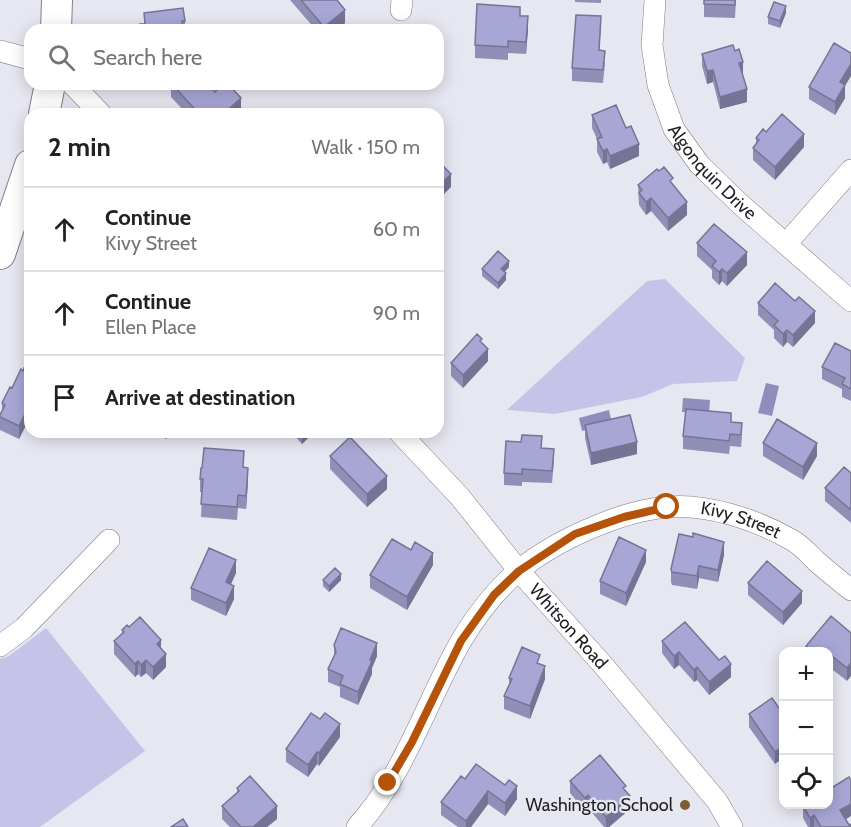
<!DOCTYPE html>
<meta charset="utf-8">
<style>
:root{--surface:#fff;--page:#f2f2f2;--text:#202124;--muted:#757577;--line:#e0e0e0}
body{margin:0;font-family:Cabin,sans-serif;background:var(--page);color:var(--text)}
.controls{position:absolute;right:18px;bottom:18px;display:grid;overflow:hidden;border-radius:12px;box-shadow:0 3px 15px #0003}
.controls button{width:54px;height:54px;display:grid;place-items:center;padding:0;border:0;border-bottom:2px solid var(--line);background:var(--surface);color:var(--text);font:30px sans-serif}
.stop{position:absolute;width:18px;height:18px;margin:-14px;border:4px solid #b45309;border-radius:50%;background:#fff}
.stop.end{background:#b45309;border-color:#fff;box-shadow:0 2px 6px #0008}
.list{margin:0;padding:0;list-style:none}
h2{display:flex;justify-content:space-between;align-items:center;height:78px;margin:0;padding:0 24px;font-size:26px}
h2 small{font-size:20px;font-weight:400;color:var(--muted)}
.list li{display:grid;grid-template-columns:39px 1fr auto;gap:18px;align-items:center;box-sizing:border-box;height:84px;padding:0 24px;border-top:2px solid var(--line)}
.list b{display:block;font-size:22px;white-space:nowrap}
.list p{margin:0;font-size:20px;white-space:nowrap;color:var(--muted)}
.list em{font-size:20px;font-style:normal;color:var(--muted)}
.icon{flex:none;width:33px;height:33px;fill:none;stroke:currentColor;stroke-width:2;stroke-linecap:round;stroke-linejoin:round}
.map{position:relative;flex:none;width:851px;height:827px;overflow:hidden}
.search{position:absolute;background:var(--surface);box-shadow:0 3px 15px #0003;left:24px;top:24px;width:420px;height:66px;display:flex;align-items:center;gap:15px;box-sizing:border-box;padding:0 21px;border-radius:18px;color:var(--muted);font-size:22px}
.panel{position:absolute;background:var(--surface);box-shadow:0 3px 15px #0003;left:24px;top:108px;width:420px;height:330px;border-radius:18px}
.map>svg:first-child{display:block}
</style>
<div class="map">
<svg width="851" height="827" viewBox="0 0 851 827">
<rect width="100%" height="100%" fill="#e7e7f2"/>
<path fill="#c5c4e8" d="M 665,279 L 745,358 L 737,381 L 673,384 L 642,397 L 555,414 L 507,410 L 647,281 Z
M 46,628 L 145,751 L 40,827 L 0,827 L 0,659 L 9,656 Z"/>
<path fill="#8f8dbb" d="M 766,383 L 779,386 L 772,416 L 758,413 Z
M 683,398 L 710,400 L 709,414 L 682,412 Z
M 609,410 L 612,424 L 582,431 L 579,418 Z"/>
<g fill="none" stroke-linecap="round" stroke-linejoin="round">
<defs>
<g id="street">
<path id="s1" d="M 655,0 L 652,45 L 658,85 L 674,129 L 699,164 L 740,204 L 851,301"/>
<path d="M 401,10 L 402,0"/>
<path d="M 0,51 L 30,59"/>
<path d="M 72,84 L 101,114"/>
<path d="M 786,244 L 851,170"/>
<path id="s2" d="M 399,432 L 460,497 L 519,571 L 603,665 L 717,801 L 732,827"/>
<path d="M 0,646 L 24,628 L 109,540"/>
<path id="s3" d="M 357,827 C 405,774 426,702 461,641 C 476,616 496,590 518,571 C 554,541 620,511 667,507 C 707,503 757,520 792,540 C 801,545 809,554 816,561 C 827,571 839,580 851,590"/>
</g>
<path id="secondary" d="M 56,30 L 57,0
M 44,114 L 50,84
M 0,254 L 30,165"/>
</defs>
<use href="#street" stroke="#7f7e88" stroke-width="22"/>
<use href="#secondary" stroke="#7f7e88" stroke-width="32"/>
<use href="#street" stroke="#fff" stroke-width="21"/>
<use href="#secondary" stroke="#fff" stroke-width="30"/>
</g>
<path fill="#908fb7" d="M 290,0 L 337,0 L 345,23 L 336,30 L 316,30 Z
M 575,0 L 601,0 L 601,3 L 575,2 Z
M 704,0 L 736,0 L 735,18 L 704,17 Z
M 144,13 L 185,21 L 185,30 L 140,30 L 140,24 L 144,24 Z
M 786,13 L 780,28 L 768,24 L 768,17 Z
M 520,16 L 528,29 L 526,54 L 508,53 L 508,60 L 475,58 L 475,45 Z
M 601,29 L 599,50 L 605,63 L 603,83 L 572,81 L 572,68 Z
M 702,54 L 743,75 L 742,75 L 747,102 L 720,109 L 713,82 L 707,84 L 702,66 Z
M 171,84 L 215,92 L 233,84 L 233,89 L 241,111 L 237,114 L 187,114 L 171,97 Z
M 845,86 L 845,98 L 835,115 L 809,99 L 809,87 Z
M 592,115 L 639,156 L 610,169 L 607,162 L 603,164 L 597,152 L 597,139 L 592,128 Z
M 766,132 L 804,147 L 775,180 L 753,160 L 753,148 L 756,144 L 756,138 Z
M 659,171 L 673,185 L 687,215 L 668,231 L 651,211 L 646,215 L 639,205 L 638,185 Z
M 697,243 L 747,265 L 727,286 L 722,281 L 719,285 L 712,278 L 712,270 L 697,256 Z
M 509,267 L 504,272 L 506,280 L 498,289 L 482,276 L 482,269 Z
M 758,303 L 815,323 L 793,347 L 787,342 L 783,347 L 774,338 L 774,330 L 758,315 Z
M 851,351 L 851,401 L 842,397 L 842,389 L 822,379 L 822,367 Z
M 488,361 L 463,388 L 451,376 L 451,363 Z
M 23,371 L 30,371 L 30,427 L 26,425 L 19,439 L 0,430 L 0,415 L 2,411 L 2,403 Z
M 731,422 L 742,436 L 741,447 L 730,446 L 729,454 L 683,449 L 683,436 Z
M 585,425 L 637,454 L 591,465 L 585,438 Z
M 128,432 L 169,432 L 167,439 L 146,432 L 145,437 Z
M 287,432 L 314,432 L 302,444 L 291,432 L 289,434 Z
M 763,443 L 817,456 L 803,480 L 763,456 Z
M 542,448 L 554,461 L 552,483 L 522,482 L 522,486 L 504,485 L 504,473 Z
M 330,456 L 387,489 L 367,507 L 330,469 Z
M 244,467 L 248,481 L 246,509 L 238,508 L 237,520 L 201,517 L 202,492 L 200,492 L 200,479 Z
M 851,473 L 851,523 L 825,501 L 825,488 Z
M 411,550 L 433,565 L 407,610 L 370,588 L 370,575 Z
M 724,555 L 718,582 L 699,578 L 697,589 L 672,585 L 671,582 L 671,569 Z
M 646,562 L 626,606 L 600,594 L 600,581 Z
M 236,573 L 231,584 L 234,599 L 226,616 L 191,600 L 191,588 Z
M 323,580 L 341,580 L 329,592 L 323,586 Z
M 748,583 L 802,603 L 783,625 L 748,595 Z
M 129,627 L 161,649 L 166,667 L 153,680 L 146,673 L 141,677 L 138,674 L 135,677 L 114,654 L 114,641 L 122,634 L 122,630 Z
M 851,633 L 847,681 L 828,666 L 828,651 L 806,651 L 806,646 Z
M 662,641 L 731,677 L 709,695 L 697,680 L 694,682 L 679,665 L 674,669 L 662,653 Z
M 334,645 L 377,656 L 372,668 L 372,674 L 358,705 L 340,697 L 340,687 L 328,682 L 328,669 L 334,656 Z
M 540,664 L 545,679 L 530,719 L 504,709 L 504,696 L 509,686 L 509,678 Z
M 749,714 L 783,714 L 775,764 L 749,727 Z
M 320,719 L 340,737 L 319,766 L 317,764 L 308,777 L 286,762 L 286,749 Z
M 465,779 L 517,799 L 505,816 L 488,804 L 471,827 L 458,827 L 441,815 L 441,802 Z
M 570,781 L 626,790 L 630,809 L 609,827 L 604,827 L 588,808 L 585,811 L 570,793 Z
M 237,788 L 277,819 L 267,827 L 230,827 L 222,819 L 222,806 L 237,793 Z
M 803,806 L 846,820 L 851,827 L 808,827 L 803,818 Z"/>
<path fill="#767495" d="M 786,6 L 786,13 L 780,28 L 780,21 Z
M 345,10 L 345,23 L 336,30 L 324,30 L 324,27 Z
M 528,16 L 528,29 L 526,54 L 526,42 Z
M 743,62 L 743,75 L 739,76 L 739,63 Z
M 851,64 L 851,76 L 845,86 L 845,98 L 835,115 L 835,102 L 840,82 Z
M 713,70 L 713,82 L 707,84 L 707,71 Z
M 747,89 L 747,102 L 720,109 L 720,97 Z
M 241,98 L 241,111 L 237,114 L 223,114 Z
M 804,134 L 804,147 L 775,180 L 775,167 Z
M 639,144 L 639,156 L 610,169 L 610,156 Z
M 607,149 L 607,162 L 603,164 L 603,151 Z
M 451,174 L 451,187 L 438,200 L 438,187 Z
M 651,198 L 651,211 L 646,215 L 646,202 Z
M 687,202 L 687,215 L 668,231 L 668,218 Z
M 747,252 L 747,265 L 727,286 L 727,273 Z
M 509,261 L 509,267 L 501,276 L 501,269 Z
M 722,269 L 722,281 L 719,285 L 719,272 Z
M 506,273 L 506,280 L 498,289 L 498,283 Z
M 815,311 L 815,323 L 793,347 L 793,335 Z
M 787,330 L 787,342 L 783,347 L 783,334 Z
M 488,349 L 488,361 L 463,388 L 463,375 Z
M 26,412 L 26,425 L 19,439 L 19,426 Z
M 302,432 L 314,432 L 302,444 Z
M 637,442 L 637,454 L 591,465 L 591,453 Z
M 817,443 L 817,456 L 803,480 L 803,467 Z
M 248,468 L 248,481 L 246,509 L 246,496 Z
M 387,476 L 387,489 L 367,507 L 367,494 Z
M 724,542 L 724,555 L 718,582 L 718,570 Z
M 646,550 L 646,562 L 626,606 L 626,593 Z
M 433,553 L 433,565 L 407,610 L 407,597 Z
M 236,560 L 236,573 L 226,595 L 226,582 Z
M 699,566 L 699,578 L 697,589 L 697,576 Z
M 341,574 L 341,580 L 329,592 L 329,586 Z
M 234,586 L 234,599 L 226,616 L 226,603 Z
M 802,591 L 802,603 L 783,625 L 783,612 Z
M 161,640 L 161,652 L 157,644 Z
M 377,643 L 377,656 L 372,668 L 372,674 L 358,705 L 358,692 Z
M 679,652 L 679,665 L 674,669 L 674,656 Z
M 166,654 L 166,667 L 153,680 L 153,667 Z
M 146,660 L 146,673 L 141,677 L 141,665 Z
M 138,661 L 138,674 L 135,677 L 135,664 Z
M 851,663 L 851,676 L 847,681 L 847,668 Z
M 731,664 L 731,677 L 709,695 L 709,682 Z
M 545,666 L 545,679 L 530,719 L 530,706 Z
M 697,667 L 697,680 L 694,682 L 694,670 Z
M 340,724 L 340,737 L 319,766 L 319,753 Z
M 783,746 L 783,758 L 775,764 L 775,752 Z
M 317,752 L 317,764 L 308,777 L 308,765 Z
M 517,786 L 517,799 L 505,816 L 505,803 Z
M 488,791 L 488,804 L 471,827 L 466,827 L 466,821 Z
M 588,795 L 588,808 L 585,811 L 585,798 Z
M 630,796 L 630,809 L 609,827 L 606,827 L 606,817 Z
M 851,804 L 851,816 L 840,823 L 840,810 Z
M 277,806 L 277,819 L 267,827 L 253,827 Z
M 814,815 L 814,827 L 810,827 L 810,818 Z"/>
<path fill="#a8a6d5" stroke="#767495" stroke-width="1.5" d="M 301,0 L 337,0 L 345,10 L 324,27 Z
M 704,0 L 735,0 L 735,5 L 704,4 Z
M 774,2 L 786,6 L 780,21 L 768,17 Z
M 477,4 L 520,7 L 520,16 L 528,16 L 526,42 L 508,41 L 508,47 L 475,45 Z
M 183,8 L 185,21 L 182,21 L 183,30 L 140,30 L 140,24 L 145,24 L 144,13 Z
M 576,15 L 601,16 L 599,50 L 605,51 L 603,70 L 572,68 Z
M 834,43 L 851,53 L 851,64 L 840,82 L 845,85 L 835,102 L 809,87 Z
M 733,45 L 735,51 L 739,49 L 743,62 L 739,63 L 747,89 L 720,97 L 713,70 L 707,71 L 702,54 Z
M 172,84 L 208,84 L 215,92 L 222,84 L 231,84 L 230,86 L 241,98 L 223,114 L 199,114 Z
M 616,105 L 626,128 L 631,126 L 639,144 L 610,156 L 607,149 L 603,151 L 597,139 L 602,137 L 592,115 Z
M 782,114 L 804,134 L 775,167 L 753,148 L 759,140 L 756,138 L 763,129 L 766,132 Z
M 438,161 L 451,174 L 438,187 Z
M 664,167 L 673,178 L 670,181 L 687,202 L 668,218 L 651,198 L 646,202 L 639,193 L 642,190 L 638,185 L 657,169 L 659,171 Z
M 714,224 L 747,252 L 727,273 L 722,269 L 719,272 L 712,266 L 716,261 L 697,243 Z
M 498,251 L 509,261 L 501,269 L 506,273 L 498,283 L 482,269 Z
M 775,283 L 795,301 L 799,297 L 815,311 L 793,335 L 787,330 L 783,334 L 774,325 L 778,321 L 758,303 Z
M 477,334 L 482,339 L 480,341 L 488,349 L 463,375 L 451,363 Z
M 835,343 L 851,351 L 851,389 L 842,384 L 845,378 L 822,367 Z
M 24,368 L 30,371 L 30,414 L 26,412 L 19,426 L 0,417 L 0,415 L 5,405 L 2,403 L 10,387 L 12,388 L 21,369 L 23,371 Z
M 686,409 L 731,413 L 731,422 L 742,423 L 741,435 L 730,434 L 729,441 L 683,436 Z
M 630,415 L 637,442 L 591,453 L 585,425 Z
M 777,419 L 817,443 L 803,467 L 763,443 Z
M 522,435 L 542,436 L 541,448 L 554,449 L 552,471 L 522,469 L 522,474 L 504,473 L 506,441 L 521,442 Z
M 350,437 L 387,476 L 367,494 L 330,456 Z
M 204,448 L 244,451 L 243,467 L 248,468 L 246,496 L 238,495 L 237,507 L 201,504 L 203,479 L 200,479 L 201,468 L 202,468 Z
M 844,467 L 851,473 L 851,510 L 825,488 Z
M 693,533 L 724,542 L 718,570 L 699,566 L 697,576 L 672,572 L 671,569 L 679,534 L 693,537 Z
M 619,537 L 646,550 L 626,593 L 600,581 Z
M 392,539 L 411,550 L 415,542 L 433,553 L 407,597 L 370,575 Z
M 209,548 L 236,560 L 226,582 L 234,586 L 226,603 L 191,588 Z
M 767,561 L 802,591 L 783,612 L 748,583 Z
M 335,568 L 341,574 L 329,586 L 323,580 Z
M 831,616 L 851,633 L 851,663 L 847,668 L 828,653 L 828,651 L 827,651 L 824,649 L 821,651 L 813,651 L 806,646 Z
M 140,617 L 161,640 L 157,644 L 166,654 L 153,667 L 146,660 L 141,665 L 138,661 L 135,664 L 114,641 L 124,632 L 122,630 L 127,625 L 129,627 Z
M 685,622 L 719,660 L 725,656 L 731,664 L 709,682 L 697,667 L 694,670 L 679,652 L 674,656 L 662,641 Z
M 341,628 L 377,643 L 370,660 L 372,661 L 358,692 L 340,684 L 343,676 L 328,669 L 336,652 L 334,645 Z
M 522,647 L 540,655 L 537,663 L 545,666 L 530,706 L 504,696 L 512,679 L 509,678 Z
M 772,698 L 783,714 L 783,746 L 775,752 L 749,714 Z
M 311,713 L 320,719 L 325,713 L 340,724 L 319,753 L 317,752 L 308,765 L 286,749 Z
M 600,755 L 626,786 L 623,788 L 630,796 L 606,817 L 588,795 L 585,798 L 570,781 Z
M 476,764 L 505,785 L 509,780 L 517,786 L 505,803 L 488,791 L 466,821 L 441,802 L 461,776 L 465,779 Z
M 250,776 L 277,806 L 253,827 L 241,827 L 222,806 L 239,791 L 237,788 Z
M 849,777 L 851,780 L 851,804 L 840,810 L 849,825 L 851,824 L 851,827 L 821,827 L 814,815 L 810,818 L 803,806 L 805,804 L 828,804 L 828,790 Z
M 183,819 L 188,827 L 171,827 Z"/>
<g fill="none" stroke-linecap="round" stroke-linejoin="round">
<path stroke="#b45309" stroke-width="8" d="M 388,783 L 412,742 L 461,641 L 494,595 L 519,571 L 575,534 L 624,517 L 667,507"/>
</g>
<circle fill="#7d5f33" stroke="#e7e7f2" stroke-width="2" cx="685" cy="805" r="6"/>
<g text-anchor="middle" stroke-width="4.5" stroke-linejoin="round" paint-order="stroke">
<g font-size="18" fill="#1f1f22" stroke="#e7e7f2">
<text dy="6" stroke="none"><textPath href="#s1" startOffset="190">Algonquin Drive</textPath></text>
<text dy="6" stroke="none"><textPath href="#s3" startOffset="544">Kivy Street</textPath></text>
<text dy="6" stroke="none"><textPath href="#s2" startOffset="258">Whitson Road</textPath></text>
</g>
<g font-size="18" fill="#1f1f22" stroke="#e7e7f2" text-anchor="end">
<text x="673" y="811">Washington School</text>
</g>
</g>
</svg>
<div class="controls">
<button>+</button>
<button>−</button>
<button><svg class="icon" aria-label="locate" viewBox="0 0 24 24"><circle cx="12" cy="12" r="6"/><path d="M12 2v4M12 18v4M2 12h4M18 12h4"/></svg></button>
</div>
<div class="stop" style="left:667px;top:507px"></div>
<div class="stop end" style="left:388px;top:783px"></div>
<div class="search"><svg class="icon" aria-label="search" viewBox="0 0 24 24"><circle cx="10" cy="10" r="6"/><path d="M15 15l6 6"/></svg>Search here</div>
<section class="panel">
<h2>2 min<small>Walk · 150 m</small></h2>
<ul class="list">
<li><svg class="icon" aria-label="ahead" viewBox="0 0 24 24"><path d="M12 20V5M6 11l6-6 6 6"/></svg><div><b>Continue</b><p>Kivy Street</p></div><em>60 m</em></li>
<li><svg class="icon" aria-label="ahead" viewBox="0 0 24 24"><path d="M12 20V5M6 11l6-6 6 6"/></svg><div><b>Continue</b><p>Ellen Place</p></div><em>90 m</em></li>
<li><svg class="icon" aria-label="arrive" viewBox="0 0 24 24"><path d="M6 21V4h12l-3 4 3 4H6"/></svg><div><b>Arrive at destination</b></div></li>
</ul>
</section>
</div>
